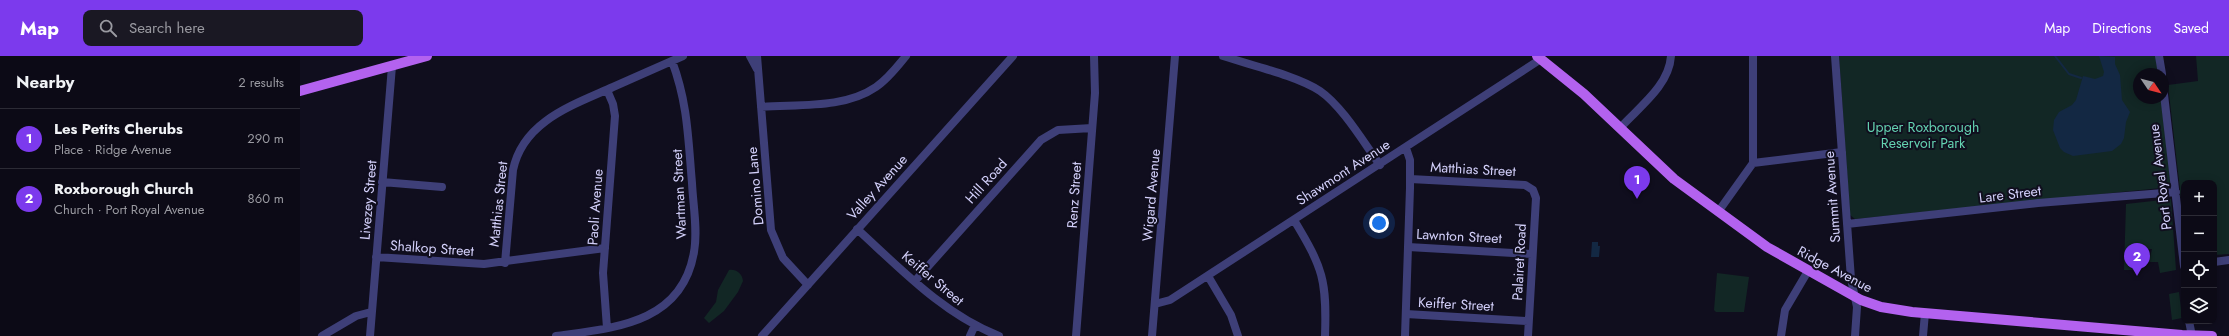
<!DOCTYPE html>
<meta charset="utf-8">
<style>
:root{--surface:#0c0a16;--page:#1a1823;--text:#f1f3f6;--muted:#9a9aa1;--line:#2c2b35;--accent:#7c3aed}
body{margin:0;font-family:Jost,sans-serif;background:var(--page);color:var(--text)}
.controls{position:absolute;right:12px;bottom:12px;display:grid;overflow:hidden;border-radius:8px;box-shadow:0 2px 10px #0003}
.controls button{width:36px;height:36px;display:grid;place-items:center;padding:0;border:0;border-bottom:1px solid var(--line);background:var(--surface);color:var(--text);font:20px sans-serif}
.compass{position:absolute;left:1833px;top:12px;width:36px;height:36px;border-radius:50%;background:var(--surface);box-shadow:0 2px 10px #0003;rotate:125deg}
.you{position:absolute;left:1079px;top:167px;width:14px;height:14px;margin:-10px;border:3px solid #fff;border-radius:50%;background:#1a73e8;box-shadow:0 0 0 6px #1a73e833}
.badge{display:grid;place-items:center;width:26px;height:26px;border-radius:50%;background:var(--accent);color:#fff;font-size:13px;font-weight:700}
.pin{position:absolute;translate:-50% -33px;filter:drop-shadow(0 1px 2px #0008)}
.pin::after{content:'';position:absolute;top:21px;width:14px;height:12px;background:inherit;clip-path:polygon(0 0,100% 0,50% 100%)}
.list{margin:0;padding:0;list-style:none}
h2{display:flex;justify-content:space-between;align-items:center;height:52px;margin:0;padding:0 16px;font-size:17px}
h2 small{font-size:13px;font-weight:400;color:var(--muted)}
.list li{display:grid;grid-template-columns:26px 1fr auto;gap:12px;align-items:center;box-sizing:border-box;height:60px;padding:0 16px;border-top:1px solid var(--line)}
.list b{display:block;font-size:15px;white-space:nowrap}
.list p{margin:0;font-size:13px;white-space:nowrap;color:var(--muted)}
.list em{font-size:13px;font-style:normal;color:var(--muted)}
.icon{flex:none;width:22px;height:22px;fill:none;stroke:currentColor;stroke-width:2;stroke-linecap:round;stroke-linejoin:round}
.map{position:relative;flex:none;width:1929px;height:280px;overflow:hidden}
header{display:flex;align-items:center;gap:24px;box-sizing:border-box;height:56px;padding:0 20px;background:var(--accent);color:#fff}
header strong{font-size:19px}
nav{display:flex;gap:22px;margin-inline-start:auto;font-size:14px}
.search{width:280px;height:36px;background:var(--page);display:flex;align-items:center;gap:10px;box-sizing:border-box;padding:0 14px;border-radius:8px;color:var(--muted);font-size:15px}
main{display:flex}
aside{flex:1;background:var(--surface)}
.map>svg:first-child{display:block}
</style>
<header>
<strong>Map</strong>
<div class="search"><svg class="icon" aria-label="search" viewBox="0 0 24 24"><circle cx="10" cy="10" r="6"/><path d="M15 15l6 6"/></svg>Search here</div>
<nav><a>Map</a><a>Directions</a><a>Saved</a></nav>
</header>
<main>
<aside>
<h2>Nearby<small>2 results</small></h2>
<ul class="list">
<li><span class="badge">1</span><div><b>Les Petits Cherubs</b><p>Place · Ridge Avenue</p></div><em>290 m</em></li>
<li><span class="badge">2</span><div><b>Roxborough Church</b><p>Church · Port Royal Avenue</p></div><em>860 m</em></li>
</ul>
</aside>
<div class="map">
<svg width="1929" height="280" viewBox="0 0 1929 280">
<rect width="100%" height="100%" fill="#100e1e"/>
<path fill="#122725" d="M 1539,0 L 1856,0 L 1858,18 L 1839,18 L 1839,42 L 1861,42 L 1871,131 L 1555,163 L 1550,159 Z
M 1896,0 L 1929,0 L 1929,198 L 1914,199 L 1914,127 L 1884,127 L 1884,168 L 1868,29 L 1898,25 Z
M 1871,143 L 1876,214 L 1860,217 L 1858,206 L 1849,206 L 1852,193 L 1836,193 L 1836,210 L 1833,214 L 1824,214 L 1826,148 Z
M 429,214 C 436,213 442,217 443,225 L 438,236 L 424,255 L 409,267 L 404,262 L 416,246 L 418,234 Z
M 1417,217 L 1449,221 L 1444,256 L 1416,256 L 1414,254 Z
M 1879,236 L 1882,262 L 1872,264 L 1869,238 Z"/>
<path fill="#132843" d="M 1799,0 L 1815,1 L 1815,8 L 1820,19 L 1822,44 L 1830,56 L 1826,66 L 1824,82 L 1821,88 L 1812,95 L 1773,100 L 1764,96 L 1760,92 L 1753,74 L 1754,64 L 1759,56 L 1772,49 L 1776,44 L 1783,20 L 1795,23 L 1803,20 L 1804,16 Z
M 1292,186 L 1298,186 L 1298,190 L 1300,190 L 1299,201 L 1291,201 Z"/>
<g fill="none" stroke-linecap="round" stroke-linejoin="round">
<path stroke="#132843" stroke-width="2" d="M 1755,0 L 1769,18 L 1781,22"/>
<path stroke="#3e3f78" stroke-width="8" d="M 450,0 L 457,13
M 457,0 L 471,174 L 483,202 L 508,229
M 923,0 C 950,9 998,20 1020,35 C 1042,50 1064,87 1080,109
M 1535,0 L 1551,223 L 1557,251 L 1555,280
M 1859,0 L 1862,18
M 1863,30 L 1884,210
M 307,34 L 313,48 L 315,60 L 303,217 L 307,272
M 461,51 C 498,48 544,53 576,31 C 588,23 597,11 606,0
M 1320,72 C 1339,51 1369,30 1371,0
M 1453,107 L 1542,96
M 1110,123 L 1225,129 L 1233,134 L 1236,142 L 1228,280
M 82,126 L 142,131
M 1418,156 L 1453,107 L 1453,0
M 994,164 C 1023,212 1027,224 1025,280
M 1547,168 L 1738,147 L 1876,136
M 557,173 C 601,213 643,258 699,280
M 1108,191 L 1232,198
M 76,201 L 184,208 L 305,192
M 1914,206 L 1929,204
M 205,207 L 213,114 C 223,65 273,49 313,31 C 336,21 360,10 383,0
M 908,220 L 931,259 L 938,280
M 615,225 L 741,84 L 758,74 L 792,72
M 855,248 L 870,244 L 1241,3
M 1106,258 L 1228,265
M 1889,265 L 1892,280
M 22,280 L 56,260 L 71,256
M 70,280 L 92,10
M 256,280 C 313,272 382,268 394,196 C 398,174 393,149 392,127 C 388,82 388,48 372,5
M 462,280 L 713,0
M 670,280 L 675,269
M 776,280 L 795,37 L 794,0
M 852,280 L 875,0
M 1105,280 L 1110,132 L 1110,104 L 1106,92
M 1481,280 L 1485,254 L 1508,215
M 1623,280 L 1625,257"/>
<path stroke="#b362ef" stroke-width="10" d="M 1237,0 L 1284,38 L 1374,123 L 1467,191 L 1561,244 L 1581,251 L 1612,256 L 1882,279 L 1912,280
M 0,35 L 127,0"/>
</g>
<g text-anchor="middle" stroke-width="4" stroke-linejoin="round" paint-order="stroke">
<g font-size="14" fill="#64d2b1" stroke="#100e1e">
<text x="1623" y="76">Upper Roxborough<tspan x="1623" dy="16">Reservoir Park</tspan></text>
</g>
<g font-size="14" fill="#d3d0fa" stroke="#100e1e">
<text transform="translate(1173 113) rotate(3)" y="5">Matthias Street</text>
<text transform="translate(1043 116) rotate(-33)" y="5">Shawmont Avenue</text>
<text transform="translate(1860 121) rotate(-97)" y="5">Port Royal Avenue</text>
<text transform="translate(686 125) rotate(-48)" y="5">Hill Road</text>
<text transform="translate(455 130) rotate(-95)" y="5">Domino Lane</text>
<text transform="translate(577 131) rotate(-48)" y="5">Valley Avenue</text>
<text transform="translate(379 138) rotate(-93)" y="5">Wartman Street</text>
<text transform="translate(1710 138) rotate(-7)" y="5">Lare Street</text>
<text transform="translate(774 139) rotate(-86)" y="5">Renz Street</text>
<text transform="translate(851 139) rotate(-85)" y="5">Wigard Avenue</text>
<text transform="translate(1532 141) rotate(-94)" y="5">Summit Avenue</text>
<text transform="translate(68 144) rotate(-85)" y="5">Livezey Street</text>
<text transform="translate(198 148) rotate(-84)" y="5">Matthias Street</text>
<text transform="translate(295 151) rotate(-86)" y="5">Paoli Avenue</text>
<text transform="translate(1159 180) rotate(3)" y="5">Lawnton Street</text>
<text transform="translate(132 192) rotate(4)" y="5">Shalkop Street</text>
<text transform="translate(1219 206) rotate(-87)" y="5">Palairet Road</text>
<text transform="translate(1535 213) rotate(28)" y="5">Ridge Avenue</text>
<text transform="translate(633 222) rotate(40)" y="5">Keiffer Street</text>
<text transform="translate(1156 248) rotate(3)" y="5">Keiffer Street</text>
</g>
</g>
</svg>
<div class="controls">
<button>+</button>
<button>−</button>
<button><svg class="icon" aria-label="locate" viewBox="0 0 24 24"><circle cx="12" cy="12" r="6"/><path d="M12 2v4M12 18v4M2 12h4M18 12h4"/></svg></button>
<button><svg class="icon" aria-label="layers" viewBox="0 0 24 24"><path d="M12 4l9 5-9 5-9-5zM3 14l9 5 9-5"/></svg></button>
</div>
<svg class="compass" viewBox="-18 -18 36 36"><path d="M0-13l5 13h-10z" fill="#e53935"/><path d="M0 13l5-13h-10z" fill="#9a9aa1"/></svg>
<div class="you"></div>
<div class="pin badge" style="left:1337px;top:143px">1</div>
<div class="pin badge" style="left:1837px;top:220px">2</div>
</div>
</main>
